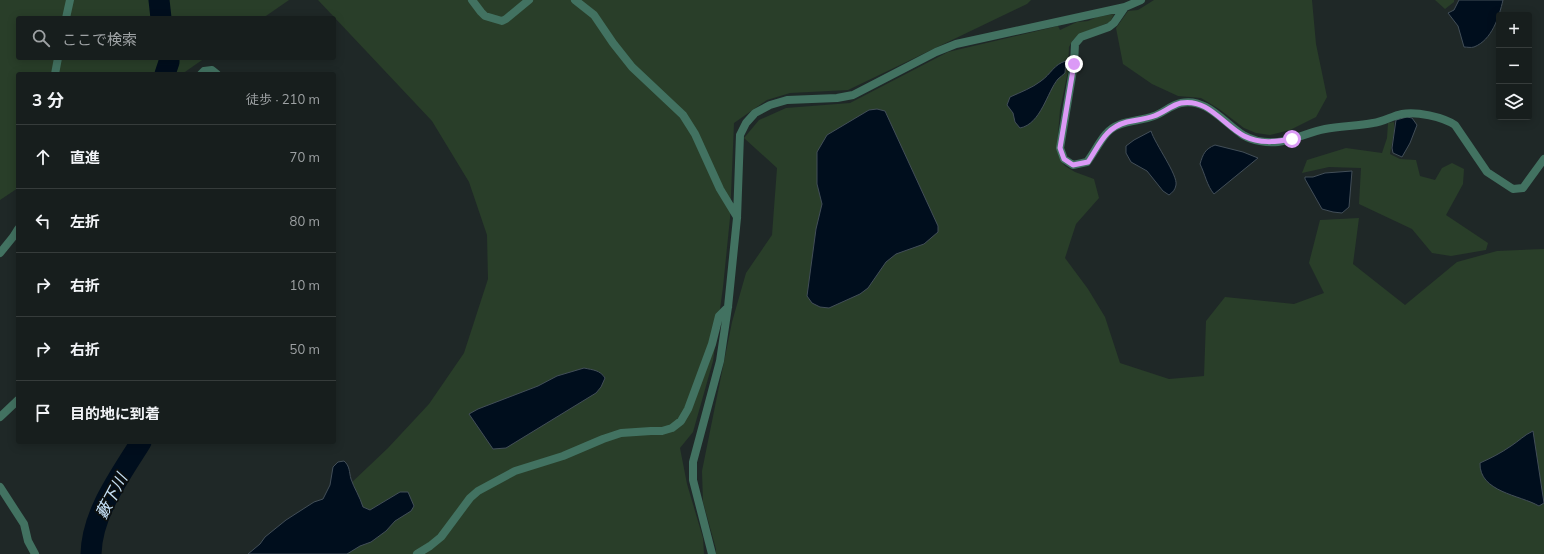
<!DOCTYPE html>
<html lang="ja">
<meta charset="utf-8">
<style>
:root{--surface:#171e1d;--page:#242b2a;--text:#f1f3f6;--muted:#9ea2a4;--line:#363c3b}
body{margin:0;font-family:Mulish,"Noto Sans JP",sans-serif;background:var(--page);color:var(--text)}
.controls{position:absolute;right:12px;top:12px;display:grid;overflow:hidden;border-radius:4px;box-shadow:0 2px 10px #0003}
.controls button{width:36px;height:36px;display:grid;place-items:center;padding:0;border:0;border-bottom:1px solid var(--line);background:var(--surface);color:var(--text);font:20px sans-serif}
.stop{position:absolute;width:12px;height:12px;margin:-9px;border:3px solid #db9af6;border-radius:50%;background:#fff}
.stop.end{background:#db9af6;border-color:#fff;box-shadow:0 1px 4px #0008}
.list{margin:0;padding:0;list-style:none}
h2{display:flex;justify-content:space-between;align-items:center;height:52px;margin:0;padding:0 16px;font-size:17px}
h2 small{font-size:13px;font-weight:400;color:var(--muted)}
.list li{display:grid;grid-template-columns:26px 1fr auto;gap:12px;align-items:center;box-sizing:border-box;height:64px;padding:0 16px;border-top:1px solid var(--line)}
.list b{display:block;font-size:15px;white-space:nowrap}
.list em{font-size:13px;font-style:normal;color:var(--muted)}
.icon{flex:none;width:22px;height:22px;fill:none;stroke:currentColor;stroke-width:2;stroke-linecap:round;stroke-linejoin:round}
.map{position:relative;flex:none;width:1544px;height:554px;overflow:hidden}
.search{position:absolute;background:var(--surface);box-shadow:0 2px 10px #0003;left:16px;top:16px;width:320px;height:44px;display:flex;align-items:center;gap:10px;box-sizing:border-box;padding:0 14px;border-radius:4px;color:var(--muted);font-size:15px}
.panel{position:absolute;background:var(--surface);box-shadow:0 2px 10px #0003;left:16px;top:72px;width:320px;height:372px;border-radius:4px}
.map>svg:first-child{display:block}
</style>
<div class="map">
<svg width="1544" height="554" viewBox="0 0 1544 554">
<rect width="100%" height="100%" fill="#1f2827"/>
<path fill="#293e29" d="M 0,0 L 289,0 L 263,18 L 18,18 L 18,58 L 205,58 L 182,74 L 18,74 L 18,188 L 0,200 Z
M 318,0 L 1031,0 L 1027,4 L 848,90 L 790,93 L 767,100 L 734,123 L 730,218 L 723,287 L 713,361 L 693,432 L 680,448 L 687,484 L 703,538 L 704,554 L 254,554 L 329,504 L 388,448 L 429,404 L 464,353 L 488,279 L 487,235 L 469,182 L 432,121 Z
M 1154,0 L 1312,0 L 1316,44 L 1327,97 L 1316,117 L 1290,130 L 1270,135 L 1256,133 L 1244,128 L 1219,109 L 1201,98 L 1178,96 L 1152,84 L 1123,64 L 1116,28 L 1128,11 L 1138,10 Z
M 1435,0 L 1454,0 L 1454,2 L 1445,9 Z
M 1114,14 L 1110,22 L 1080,34 L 1073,40 L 1069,47 L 1068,71 L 1060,110 L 1057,146 L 1061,161 L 1065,166 L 1075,172 L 1094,179 L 1099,198 L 1076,224 L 1065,258 L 1088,289 L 1105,317 L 1120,363 L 1169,379 L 1204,376 L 1206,321 L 1225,297 L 1294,304 L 1324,293 L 1309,263 L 1320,220 L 1359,218 L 1353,264 L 1405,305 L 1457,262 L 1497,251 L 1544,249 L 1544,554 L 716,554 L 716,549 L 703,502 L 702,471 L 732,322 L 746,273 L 772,235 L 777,168 L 744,138 L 759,120 L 786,108 L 850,103 L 948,52 L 1058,26 L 1060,30 L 1077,22 L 1088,21 L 1097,17 Z
M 1394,122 L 1394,132 L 1390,154 L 1400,159 L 1416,160 L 1420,176 L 1435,180 L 1442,168 L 1452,163 L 1464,169 L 1463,184 L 1446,215 L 1488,243 L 1486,250 L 1451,256 L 1432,253 L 1412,229 L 1359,204 L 1361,168 L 1329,167 L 1302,173 L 1307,160 L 1346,148 L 1382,153 L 1387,138 L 1388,123 Z"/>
<path fill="#000e1d" stroke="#424e58" d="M 1459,0 L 1503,0 C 1499,17 1492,40 1474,47 C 1471,48 1467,47 1464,47 L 1458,26 L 1448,13 L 1454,10 Z
M 1066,61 L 1065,73 C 1063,75 1060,77 1058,79 C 1047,92 1041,124 1020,128 L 1015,122 L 1013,113 L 1007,105 L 1010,97 C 1021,92 1032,88 1041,81 C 1051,74 1054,64 1066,61 Z
M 877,109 L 885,111 L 938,226 L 938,232 L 924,244 L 896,254 L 886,262 L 868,288 L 860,294 L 829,308 L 820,307 L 812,303 L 807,296 L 816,229 L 822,204 L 817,184 L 817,152 L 827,135 L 869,110 Z
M 1407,117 L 1412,118 L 1417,125 L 1410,143 L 1402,157 L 1393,153 L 1392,148 L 1396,120 Z
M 1151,131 C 1155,144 1178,175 1176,185 C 1175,190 1173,192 1169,195 L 1163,191 L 1147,171 L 1131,162 L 1126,153 L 1126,146 L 1134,140 Z
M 1215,145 L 1243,152 L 1258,158 L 1214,194 C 1207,186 1205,174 1200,164 C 1203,154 1205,149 1215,145 Z
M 1352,171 L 1349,207 L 1342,213 L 1333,212 L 1322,209 L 1305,179 L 1305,177 L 1313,177 L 1325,173 Z
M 584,368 C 593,370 600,370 605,378 L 601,387 L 596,393 L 506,448 L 493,449 L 469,414 L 478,409 L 538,386 L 557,376 Z
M 1533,431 L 1544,503 L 1539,506 C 1520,495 1479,492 1480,463 C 1491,458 1501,453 1511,446 C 1519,441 1524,435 1533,431 Z
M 344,461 C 350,466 349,472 351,479 C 354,488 360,497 363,507 L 370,510 L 400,492 L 408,492 L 414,506 L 411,511 L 395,521 L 386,531 L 371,542 L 360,546 L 347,554 L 248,554 L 260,544 L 265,537 L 286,520 L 314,502 L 323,499 L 330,485 L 333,467 L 338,462 Z"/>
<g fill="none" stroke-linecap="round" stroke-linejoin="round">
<path stroke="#000e1d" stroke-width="21" d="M 159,0 L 161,18
M 165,74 L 169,62 L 169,58
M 91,554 C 92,513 120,476 141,442"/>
<path stroke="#427261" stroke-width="8" d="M 472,0 L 481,12 L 485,16 L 502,21 L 506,19 L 529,0
M 575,0 L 594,15 L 613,43 L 632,67 L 683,115 L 695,134 L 720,189 L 737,217
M 1125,7 L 1114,23 L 1109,27 L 1081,37 L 1075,44 L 1074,64 L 1060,148 L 1064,159 L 1073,165 L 1087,162 C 1094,153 1099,142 1106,134 C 1117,120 1138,122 1154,116 C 1163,113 1171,105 1181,103 C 1206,97 1224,123 1243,135 C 1253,141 1267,143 1278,142 C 1295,140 1309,132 1325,129 C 1341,126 1358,126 1373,123 C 1383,122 1392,116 1402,114 C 1416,111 1443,117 1455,125 L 1487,172 L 1513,189 L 1523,188 L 1544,159
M 66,18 L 70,0
M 55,74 L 58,58
M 201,74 L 204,71 L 212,70 L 217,74
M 0,253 L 13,237 L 18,229
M 0,417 L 18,400
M 0,487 L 24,524 L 28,541 L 35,554
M 417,554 L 430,546 L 441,537 L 470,498 L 478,491 L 515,471 L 563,456 L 603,439 L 621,433 L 651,431 L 662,431 L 672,428 L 681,421 L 688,409 L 712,344 L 719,316 L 728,307
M 712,554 L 693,480 L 693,462 L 720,361 L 728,307 L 737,218 L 740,135 L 746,123 L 755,113 L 770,105 L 787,100 L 837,98 L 853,95 L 936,52 L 956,44 L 1125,7 L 1141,0"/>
</g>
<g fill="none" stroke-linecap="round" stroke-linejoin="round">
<path stroke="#db9af6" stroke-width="5" d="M 1074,64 L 1060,148 L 1064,159 L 1073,165 L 1088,162 C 1100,144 1105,128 1127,122 C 1136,120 1146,119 1154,116 C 1163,113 1172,105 1181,103 C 1208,98 1223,125 1244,136 C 1260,144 1276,142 1292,139"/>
</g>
<g text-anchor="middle" stroke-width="3.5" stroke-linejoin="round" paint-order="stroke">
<g font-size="16" font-style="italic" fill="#c7e2f8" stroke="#0c1010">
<text transform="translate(111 496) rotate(-62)" y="6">藪下川</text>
</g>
</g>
</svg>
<div class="controls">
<button>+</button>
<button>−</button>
<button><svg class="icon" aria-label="layers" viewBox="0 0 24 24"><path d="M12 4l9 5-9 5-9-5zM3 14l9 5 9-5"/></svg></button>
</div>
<div class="stop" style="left:1292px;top:139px"></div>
<div class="stop end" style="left:1074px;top:64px"></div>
<div class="search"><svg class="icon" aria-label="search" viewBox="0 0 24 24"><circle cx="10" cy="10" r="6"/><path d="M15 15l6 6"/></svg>ここで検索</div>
<section class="panel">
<h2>3 分<small>徒歩 · 210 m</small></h2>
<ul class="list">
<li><svg class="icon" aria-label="ahead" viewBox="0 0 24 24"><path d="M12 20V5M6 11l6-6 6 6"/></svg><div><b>直進</b></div><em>70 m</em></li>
<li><svg class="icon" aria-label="left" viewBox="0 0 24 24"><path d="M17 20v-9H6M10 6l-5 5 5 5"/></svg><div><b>左折</b></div><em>80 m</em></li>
<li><svg class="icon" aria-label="right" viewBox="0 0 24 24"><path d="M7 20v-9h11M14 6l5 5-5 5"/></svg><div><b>右折</b></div><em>10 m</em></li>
<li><svg class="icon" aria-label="right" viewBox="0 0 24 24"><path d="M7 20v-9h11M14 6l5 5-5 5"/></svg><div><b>右折</b></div><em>50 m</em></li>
<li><svg class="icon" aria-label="arrive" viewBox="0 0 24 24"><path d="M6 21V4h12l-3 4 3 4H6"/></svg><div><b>目的地に到着</b></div></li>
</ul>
</section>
</div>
